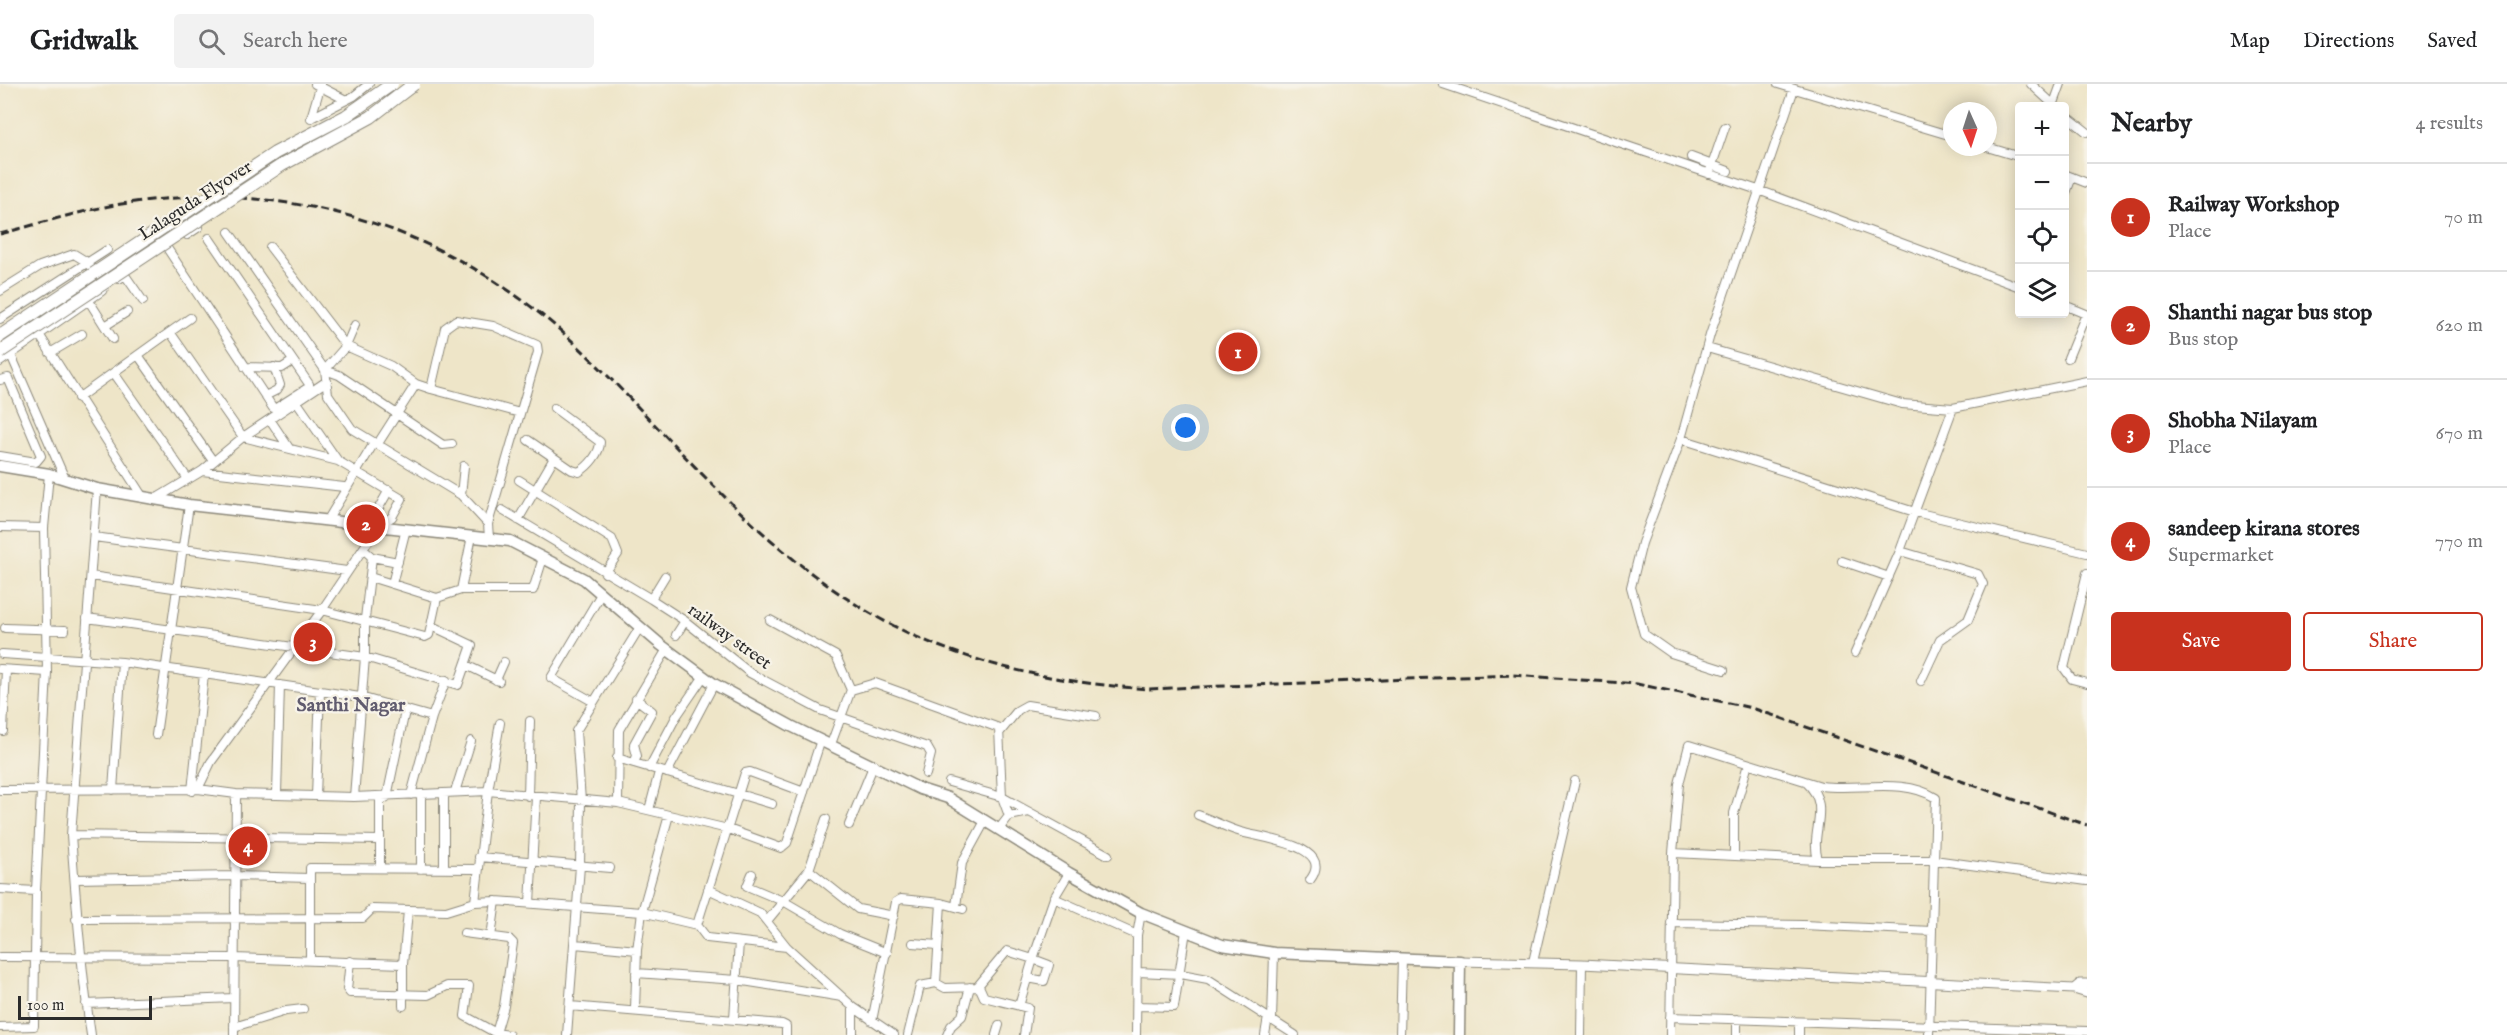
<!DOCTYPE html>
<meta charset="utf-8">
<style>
:root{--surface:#fff;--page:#f2f2f2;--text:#202124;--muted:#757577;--line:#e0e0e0;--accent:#c8321e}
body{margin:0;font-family:"IM FELL English",serif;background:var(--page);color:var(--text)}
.controls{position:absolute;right:18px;top:18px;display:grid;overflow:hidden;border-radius:6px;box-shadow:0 3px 15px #0003}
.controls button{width:54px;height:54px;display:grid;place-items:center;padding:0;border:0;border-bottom:2px solid var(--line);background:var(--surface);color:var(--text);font:30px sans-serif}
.compass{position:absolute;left:1943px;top:18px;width:54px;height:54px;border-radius:50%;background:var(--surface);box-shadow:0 3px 15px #0003;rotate:177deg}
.scale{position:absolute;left:18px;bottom:15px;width:134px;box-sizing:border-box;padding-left:6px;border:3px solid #2b2b2b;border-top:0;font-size:16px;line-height:21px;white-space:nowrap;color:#2b2b2b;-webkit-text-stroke:4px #f7f3e8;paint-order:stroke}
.you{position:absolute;left:1186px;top:344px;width:21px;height:21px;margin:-15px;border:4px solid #fff;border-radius:50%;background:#1a73e8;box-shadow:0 0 0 9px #1a73e833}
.badge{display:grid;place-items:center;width:39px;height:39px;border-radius:50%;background:var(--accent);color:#fff;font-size:20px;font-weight:700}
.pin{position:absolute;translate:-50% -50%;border:3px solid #fff;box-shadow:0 2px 6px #0006}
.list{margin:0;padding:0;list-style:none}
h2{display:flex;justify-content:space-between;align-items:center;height:78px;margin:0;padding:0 24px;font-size:26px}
h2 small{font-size:20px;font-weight:400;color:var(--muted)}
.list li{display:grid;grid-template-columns:39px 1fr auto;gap:18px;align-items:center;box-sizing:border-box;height:108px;padding:0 24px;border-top:2px solid var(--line)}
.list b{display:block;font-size:22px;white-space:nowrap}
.list p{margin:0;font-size:20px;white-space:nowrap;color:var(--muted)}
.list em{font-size:20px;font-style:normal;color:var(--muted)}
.actions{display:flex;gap:12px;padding:18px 24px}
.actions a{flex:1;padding:14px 0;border:2px solid var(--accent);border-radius:6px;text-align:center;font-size:21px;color:var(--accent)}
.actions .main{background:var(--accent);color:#fff}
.icon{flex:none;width:33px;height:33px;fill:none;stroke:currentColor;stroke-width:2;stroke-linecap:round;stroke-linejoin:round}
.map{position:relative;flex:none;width:2087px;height:951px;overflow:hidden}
header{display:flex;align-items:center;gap:36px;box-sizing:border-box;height:84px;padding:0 30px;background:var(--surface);border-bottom:2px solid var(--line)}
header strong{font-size:28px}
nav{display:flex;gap:33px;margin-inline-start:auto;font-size:21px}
.search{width:420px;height:54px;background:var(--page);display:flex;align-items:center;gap:15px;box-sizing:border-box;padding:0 21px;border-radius:6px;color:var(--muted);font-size:22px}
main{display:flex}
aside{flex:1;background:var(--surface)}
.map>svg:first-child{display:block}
</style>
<header>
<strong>Gridwalk</strong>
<div class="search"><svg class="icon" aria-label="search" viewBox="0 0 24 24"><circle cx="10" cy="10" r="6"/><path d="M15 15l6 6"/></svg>Search here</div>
<nav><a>Map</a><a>Directions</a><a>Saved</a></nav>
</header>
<main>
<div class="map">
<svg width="2087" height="951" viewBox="0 0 2087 951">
<rect width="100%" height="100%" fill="#f7f3e8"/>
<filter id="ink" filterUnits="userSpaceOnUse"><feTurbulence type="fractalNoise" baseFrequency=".0167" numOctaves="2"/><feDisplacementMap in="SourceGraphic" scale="12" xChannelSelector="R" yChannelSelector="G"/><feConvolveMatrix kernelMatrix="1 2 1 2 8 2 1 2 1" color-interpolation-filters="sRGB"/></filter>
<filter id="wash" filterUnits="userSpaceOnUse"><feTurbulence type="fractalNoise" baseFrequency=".008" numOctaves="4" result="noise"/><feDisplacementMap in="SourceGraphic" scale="24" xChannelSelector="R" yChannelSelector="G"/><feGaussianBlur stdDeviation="1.35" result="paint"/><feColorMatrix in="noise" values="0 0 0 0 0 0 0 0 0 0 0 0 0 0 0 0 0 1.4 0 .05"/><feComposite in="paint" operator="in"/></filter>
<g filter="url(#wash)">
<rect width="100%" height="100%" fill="#eee5c8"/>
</g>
<g filter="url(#ink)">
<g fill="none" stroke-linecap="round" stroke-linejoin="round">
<defs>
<path id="minor" d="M 315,0 L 346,16
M 1443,0 L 1761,107 L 2020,203
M 1778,0 L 1952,52
M 2031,0 L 2055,22
M 2053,22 L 2061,0
M 2064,30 L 2087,48
M 311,34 L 354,12 L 369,0
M 311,34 L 321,0
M 1987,63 L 2020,73
M 1691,73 L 1728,87
M 1709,90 L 1725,43
M 2064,90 L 2087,99
M 2064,114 L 2072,93
M 229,148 L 325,286 L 328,310 L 352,345 L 461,411 L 488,440
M 187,151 L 199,143
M 270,163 L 346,262 L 325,286 L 339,291 L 443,361 L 452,360
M 167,164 L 273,324 L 276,324 L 309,303 L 309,300 L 209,154
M 119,195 L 125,191 L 143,217
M 0,207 L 40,182 L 74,170 L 87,178 L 105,203
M 89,217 L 113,255
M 2064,221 L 2086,230 L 2068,274
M 0,235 L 107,166
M 355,241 L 346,262 L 391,282 L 416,300 L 377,361
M 105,242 L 127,228
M 170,248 L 190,234
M 40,252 L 142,412
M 1707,264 L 1902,320 L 1953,324 L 2087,297
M 50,269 L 82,250
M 11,271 L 65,395
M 138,271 L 213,377
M 0,278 L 102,207
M 245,283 L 282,284 L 293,277
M 114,289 L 188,395
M 0,296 L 8,294 L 41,372 L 36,378 L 0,372
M 416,300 L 431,305 L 445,244 L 456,236 L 493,242 L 537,261 L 538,268 L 488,440 L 489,454
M 431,305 L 520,329
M 265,312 L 277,306 L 280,301 L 274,283
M 78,314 L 170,248 L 243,353 L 338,377 L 402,415 L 392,433 L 379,441 L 322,526 L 211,678 L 198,705
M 297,318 L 338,377
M 271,337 L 289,364
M 1681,355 L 1915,428 L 2087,469
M 528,356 L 572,386 L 579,388 C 589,382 600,369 600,358 L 554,324
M 202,387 L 344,403
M 519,396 L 612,455 L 618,470 L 605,489
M 461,411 L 464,382
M 157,414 L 202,387 L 243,353 L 327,297
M 502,426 L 651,515 L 685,537 L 750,589 L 820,626 L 927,663 L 931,670 L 926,690
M 518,436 L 554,374
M 327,437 L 374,359
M 369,441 L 389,406
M 0,443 L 44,444
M 94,453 L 347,487
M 1900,467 L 1978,490 L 1983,500 L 1968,536 L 1940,556 L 1921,597
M 372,473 L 398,478
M 1842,477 L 1889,493
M 2087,489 L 2064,584 L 2072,595 L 2087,599
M 91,492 L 322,526 L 425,553 L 429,551 L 437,514
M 370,493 L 437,514 L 461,506 L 533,506 L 543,474
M 392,500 L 406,445
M 461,506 L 472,452
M 651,515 L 665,492
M 87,534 L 365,573 L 458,601 L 472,561 L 432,542
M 770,536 L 836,572 L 851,606 L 831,660
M 5,544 L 65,546
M 676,551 L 685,537
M 1855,569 L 1900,467 L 1953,324
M 2,570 L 122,578 L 320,607 L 360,613 L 432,633
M 466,581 L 499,597
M 0,585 L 47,588
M 1724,586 L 1671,569 L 1644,550 L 1631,503 L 1642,459 L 1681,355 L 1710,251 L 1794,5
M 496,596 L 504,578
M 851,606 L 875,599 L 999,644 L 1002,713 L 1009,732 L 999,745
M 592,617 L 551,594 L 601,510
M 3,647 L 6,586
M 1000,648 L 1018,626 L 1027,621 L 1096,632
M 156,651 L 189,421
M 617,674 L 772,720
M 634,679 L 637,672 L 634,660 L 652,627 L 636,615
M 649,684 L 676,633 L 704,592
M 667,689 L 714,600
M 949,698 L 1002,713 L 1108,771
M 1806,698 C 1833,723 1809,747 1818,776
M 0,706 L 198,705 L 236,710 L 354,713 L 488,707 L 618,719 L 728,745 L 781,764 L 787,759 L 821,656
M 113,706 L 122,578
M 192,707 L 204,590
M 455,708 L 471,657
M 277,710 L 280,601
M 444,710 L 444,785
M 411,711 L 432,633 L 446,596
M 421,711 L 421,785
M 316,712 L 320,607
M 528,712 L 530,637
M 354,713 L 365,573 L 365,535 L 372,473 L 364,466
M 618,719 L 619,646 L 667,565
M 649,726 L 659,688
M 1198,731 C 1212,736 1227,744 1241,748 C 1259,754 1337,761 1310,796
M 1009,732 L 1029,728
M 849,741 L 874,680
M 71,751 L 379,756
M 1673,769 L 1679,700 L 1689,661 L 1821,702 C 1858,707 1903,693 1936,714 L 1934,776 L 2087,797
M 1734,772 L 1734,729 L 1748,680
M 479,773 L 610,784
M 380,784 L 380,717 L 387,713 L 405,627
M 809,786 L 858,825 L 894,832
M 1069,789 L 1054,814 L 1137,851
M 752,790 L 747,802 L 785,818 L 840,850 L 887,869
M 76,795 L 234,792 L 309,794
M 0,805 L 36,807
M 708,805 L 760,829 L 787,863 L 853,923 L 894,951
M 475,818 L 488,707 L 500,639
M 530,819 L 536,713
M 956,822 L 962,779 L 985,737
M 76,835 L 363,834 L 372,825 L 446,827 L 475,818 L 496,817 L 642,828 L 697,841 L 707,854 L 787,863
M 767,837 L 809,786 L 826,735
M 1671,839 L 1803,841 L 1932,847
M 697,841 L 745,689 L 750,688 L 804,708
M 464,849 L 509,855 L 513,859 L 504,922 L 496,949
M 491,853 L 496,817
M 913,859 L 938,861
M 575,860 L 637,866
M 0,873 L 234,874 L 403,880
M 310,876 L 310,784 L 478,785
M 350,877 L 347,905 L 350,909 L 428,911 L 447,902 L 469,902 L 465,932 L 496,949 L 509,951
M 1533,878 L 1575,697
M 1138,888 L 1181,890 L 1208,895 L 1295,951
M 636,889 L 737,896 L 842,913
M 936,899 L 941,819
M 979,902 L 984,913 L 1028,924 L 1024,951
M 86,920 L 234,914
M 403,922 L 403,880 L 408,827
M 570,922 L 782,940 L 786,942 L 786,951
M 1019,922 L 1033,875 L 1049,881 L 1044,897 L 1028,894
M 1137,922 L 1174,923 L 1186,847
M 853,923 L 853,951
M 635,925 L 637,866 L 642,828 L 669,731
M 1670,933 L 2087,947
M 734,934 L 739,858
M 1272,936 L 1274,869
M 872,937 L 896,818 L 901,815 L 941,819 L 963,825
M 0,943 L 34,942 L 36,807 L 47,588 L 44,444 L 49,390
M 234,943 L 286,927 L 303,925
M 91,951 C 81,884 76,818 71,751 L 97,405
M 234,951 L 236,710
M 567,951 L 580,782 L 581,717 L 576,647 L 640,543
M 908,951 L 920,902 L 936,899 L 945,904 L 977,903 L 1007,867 L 1033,875 L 1054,814
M 947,951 L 951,942 L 962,932 L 970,903
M 996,951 L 999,941
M 1136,951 L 1137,851 L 1141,829
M 1265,951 L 1268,933
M 1400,951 L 1402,875
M 1581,951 L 1582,880
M 1670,951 L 1673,769 L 1818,776 L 1934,776 L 1929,951
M 1737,951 L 1737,935
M 1799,951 L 1799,938"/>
<path id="tertiary" d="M 1460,877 L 1582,880 L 2074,905 L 2087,909
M 2074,905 L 2080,900 L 2087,900"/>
<path id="secondary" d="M 0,382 L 49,390 L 97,405 L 189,421 L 510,457 L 584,495 L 661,561 L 714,600 L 791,642 L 920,705 L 948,714 L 1069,789 L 1141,829 L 1222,861 L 1274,869 L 1460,877 L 1459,951"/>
</defs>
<use href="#minor" stroke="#8c887a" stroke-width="10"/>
<use href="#tertiary" stroke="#8c887a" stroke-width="11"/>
<use href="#secondary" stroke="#8c887a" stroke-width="13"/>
<use href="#minor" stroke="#fff" stroke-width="8"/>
<use href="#tertiary" stroke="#fff" stroke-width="9"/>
<use href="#secondary" stroke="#fff" stroke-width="10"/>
<path stroke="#2b2b2b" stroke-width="3" stroke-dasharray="9 4.5" stroke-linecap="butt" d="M 0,150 C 38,140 76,128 115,121 C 294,91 462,147 590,274 C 678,361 754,457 860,523 C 947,577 1047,598 1148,605 L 1513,591 L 1637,600 L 1752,624 L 2087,741"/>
<defs>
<path id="primary-bridge" d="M 0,252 L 275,69 L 346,32 L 392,0
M 0,268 L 282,81 L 371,33 L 414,0"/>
</defs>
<use href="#primary-bridge" stroke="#8c887a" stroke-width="14" stroke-linecap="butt"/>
<use href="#primary-bridge" stroke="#fff" stroke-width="12"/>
</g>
</g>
<g text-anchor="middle" stroke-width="4.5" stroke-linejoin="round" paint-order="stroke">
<g font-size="18" fill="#2b2b2b" stroke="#f7f3e8">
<text transform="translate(195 116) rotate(-33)" y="6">Lalaguda Flyover</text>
<text transform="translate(730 552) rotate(36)" y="6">railway street</text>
</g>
<g font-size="20" font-weight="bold" fill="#615c6f" stroke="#f7f3e8">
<text x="351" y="627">Santhi Nagar</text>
</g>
</g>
</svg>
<div class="controls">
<button>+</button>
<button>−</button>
<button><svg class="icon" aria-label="locate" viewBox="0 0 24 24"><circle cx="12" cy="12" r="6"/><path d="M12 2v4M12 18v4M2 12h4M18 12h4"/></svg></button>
<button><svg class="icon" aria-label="layers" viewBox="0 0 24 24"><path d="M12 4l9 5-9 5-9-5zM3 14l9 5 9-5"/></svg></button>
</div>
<svg class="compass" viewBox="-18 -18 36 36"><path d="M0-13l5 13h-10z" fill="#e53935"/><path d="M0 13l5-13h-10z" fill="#757577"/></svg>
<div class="scale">100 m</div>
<div class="you"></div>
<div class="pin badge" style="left:1238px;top:268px">1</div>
<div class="pin badge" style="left:366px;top:440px">2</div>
<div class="pin badge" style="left:313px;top:558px">3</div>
<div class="pin badge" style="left:248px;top:762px">4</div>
</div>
<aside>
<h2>Nearby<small>4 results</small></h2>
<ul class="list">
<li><span class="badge">1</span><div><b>Railway Workshop</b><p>Place</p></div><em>70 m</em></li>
<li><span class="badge">2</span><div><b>Shanthi nagar bus stop</b><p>Bus stop</p></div><em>620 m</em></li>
<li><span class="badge">3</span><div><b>Shobha Nilayam</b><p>Place</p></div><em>670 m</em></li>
<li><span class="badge">4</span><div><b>sandeep kirana stores</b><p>Supermarket</p></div><em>770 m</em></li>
</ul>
<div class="actions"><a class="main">Save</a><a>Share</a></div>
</aside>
</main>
